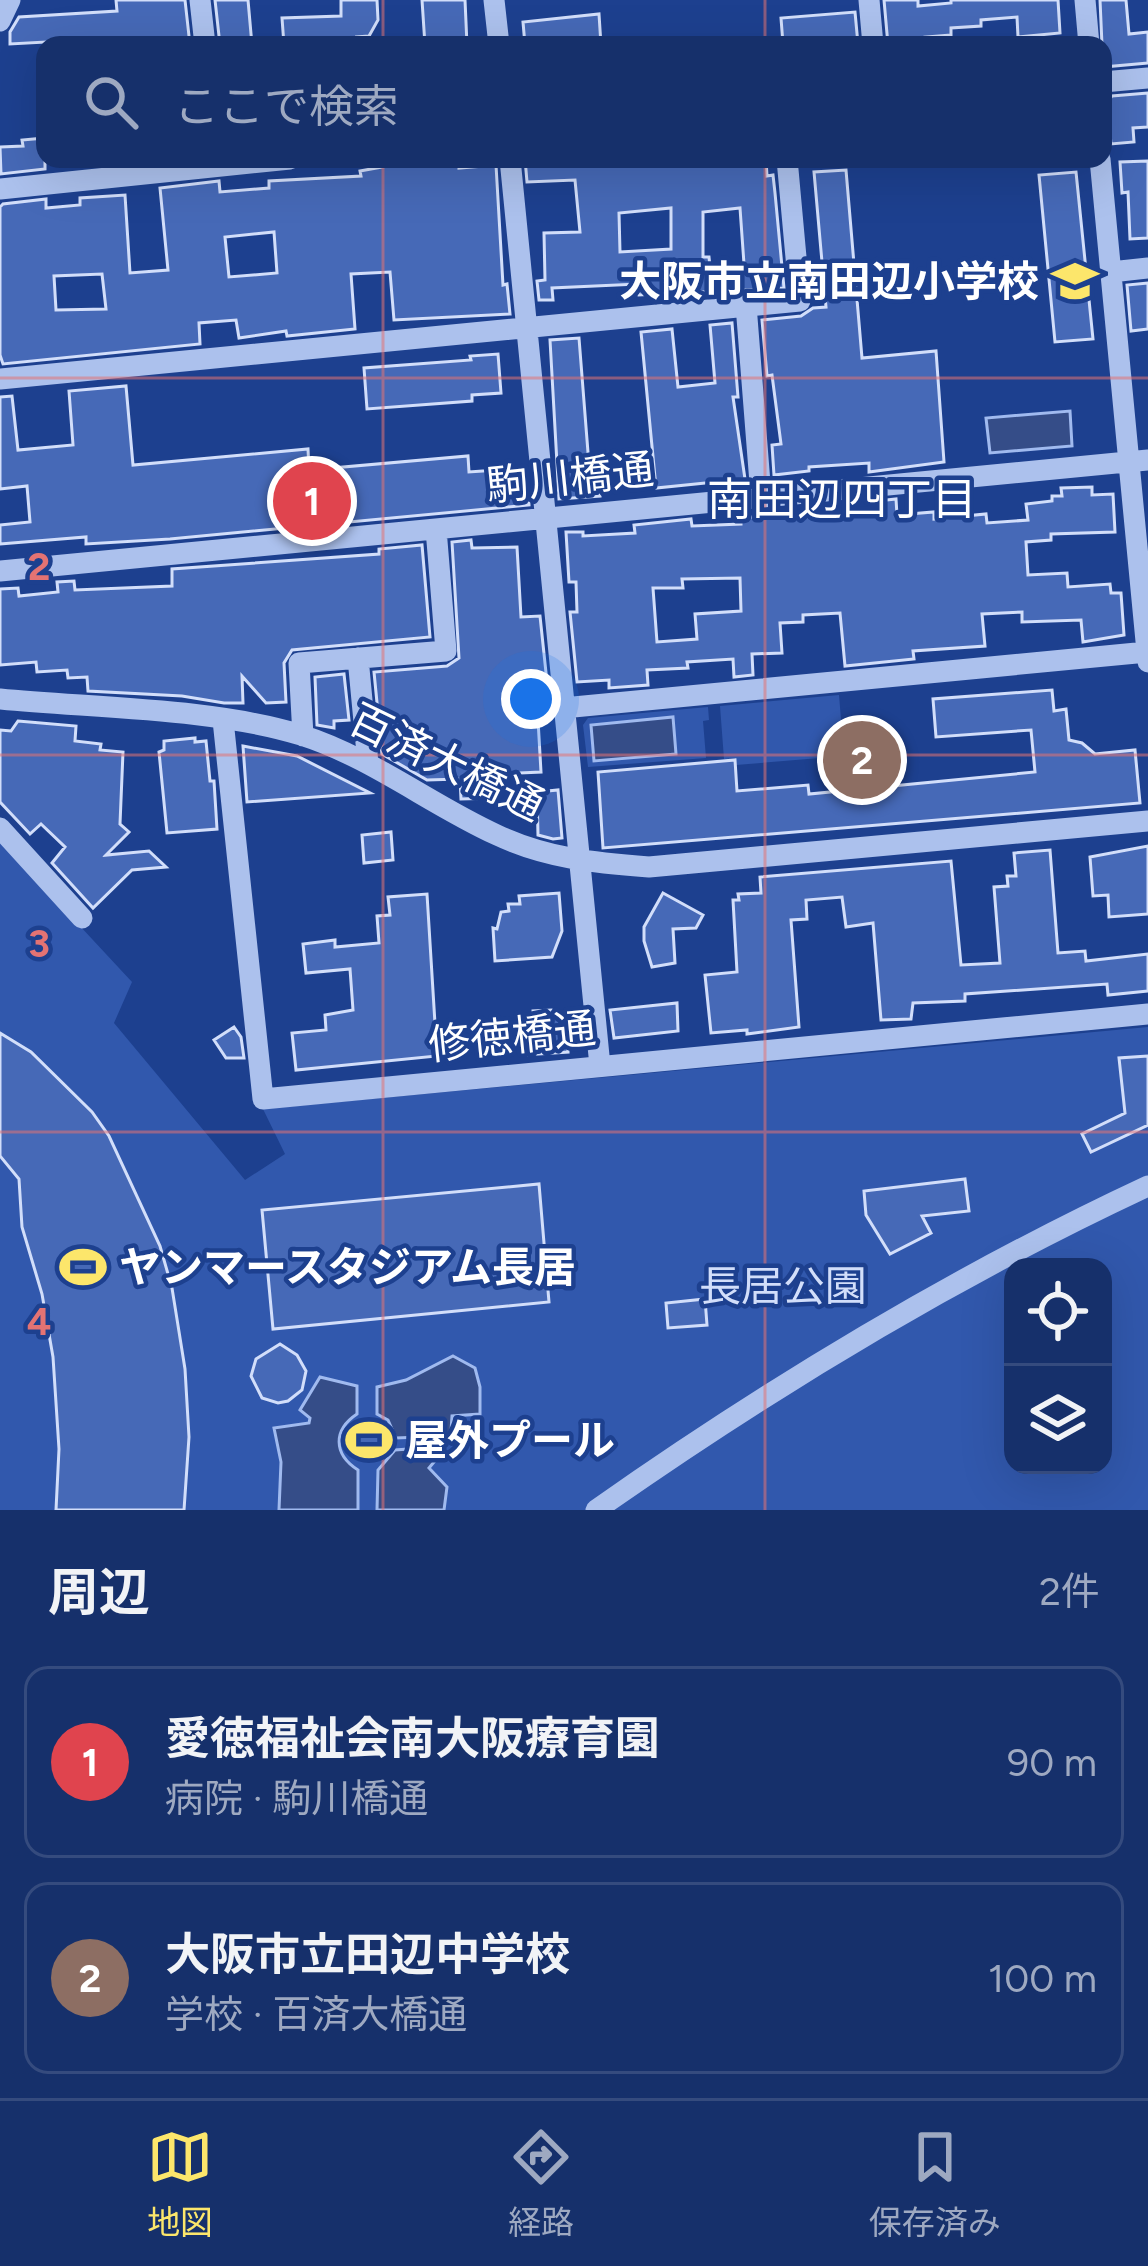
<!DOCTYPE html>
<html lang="ja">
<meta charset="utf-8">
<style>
:root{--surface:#16306b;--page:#233c73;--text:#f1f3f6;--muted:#9ea9c1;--line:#354b7e;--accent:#fce66b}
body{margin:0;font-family:Figtree,"Noto Sans JP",sans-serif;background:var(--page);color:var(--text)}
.controls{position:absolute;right:36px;bottom:36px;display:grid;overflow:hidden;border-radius:24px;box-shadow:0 12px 48px #0002}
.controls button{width:108px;height:108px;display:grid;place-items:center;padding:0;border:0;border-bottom:3px solid var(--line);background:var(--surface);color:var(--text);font:60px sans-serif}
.you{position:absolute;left:531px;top:699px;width:42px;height:42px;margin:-30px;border:9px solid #fff;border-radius:50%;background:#1a73e8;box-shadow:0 0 0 18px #1a73e833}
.badge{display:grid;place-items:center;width:78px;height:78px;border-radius:50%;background:var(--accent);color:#fff;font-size:39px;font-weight:700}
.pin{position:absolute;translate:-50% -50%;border:6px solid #fff;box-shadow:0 3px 12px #0006}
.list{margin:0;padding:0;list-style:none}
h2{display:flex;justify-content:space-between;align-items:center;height:156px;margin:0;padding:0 48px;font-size:51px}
h2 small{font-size:39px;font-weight:400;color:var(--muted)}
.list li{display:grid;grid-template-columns:78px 1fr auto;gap:36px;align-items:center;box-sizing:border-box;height:192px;margin:0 24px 24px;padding:0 24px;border:3px solid var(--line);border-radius:24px}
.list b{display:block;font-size:45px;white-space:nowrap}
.list p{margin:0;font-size:39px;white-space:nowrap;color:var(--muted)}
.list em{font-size:39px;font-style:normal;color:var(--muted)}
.icon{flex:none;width:66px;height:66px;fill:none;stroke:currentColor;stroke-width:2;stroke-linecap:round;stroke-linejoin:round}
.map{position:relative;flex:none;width:1148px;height:1510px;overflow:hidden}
.search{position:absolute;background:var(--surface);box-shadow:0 12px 48px #0002;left:36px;right:36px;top:36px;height:132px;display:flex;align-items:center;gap:30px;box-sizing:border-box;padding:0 42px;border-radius:24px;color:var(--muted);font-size:45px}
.sheet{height:588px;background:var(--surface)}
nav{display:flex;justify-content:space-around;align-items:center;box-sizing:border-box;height:168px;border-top:3px solid var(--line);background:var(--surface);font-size:33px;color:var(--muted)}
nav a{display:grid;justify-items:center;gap:6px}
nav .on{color:var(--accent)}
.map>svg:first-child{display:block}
</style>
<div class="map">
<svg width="1148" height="1510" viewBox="0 0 1148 1510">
<rect width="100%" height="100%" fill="#1d408f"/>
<path fill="#3158ad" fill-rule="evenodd" d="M 839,695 L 844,756 L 736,765 L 735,758 L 724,759 L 720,706 Z
M 708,707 L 709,720 L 703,721 L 706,758 L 588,767 L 583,725 L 588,718 Z
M 0,840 L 132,982 L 114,1023 L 245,1180 L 285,1154 L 263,1109 L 1148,1027 L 1148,1510 L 0,1510 ZM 1013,1267 L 1103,1267 L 1103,1465 L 1013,1465 Z"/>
<path fill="#354d88" stroke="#a0baef" stroke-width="3" d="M 1070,411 L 1072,446 L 990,453 L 986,418 Z
M 673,717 L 676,754 L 594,761 L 591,725 Z
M 453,1356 L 475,1368 L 480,1387 L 480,1414 L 452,1416 L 451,1431 L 445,1436 L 396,1438 L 388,1420 L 377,1414 L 377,1387 L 406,1380 Z
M 320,1377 L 357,1386 L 357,1414 C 333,1430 333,1454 358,1470 L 358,1510 L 279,1510 L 281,1462 L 274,1428 L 309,1423 L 310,1418 L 300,1410 Z
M 427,1442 L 439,1456 L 429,1468 L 447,1487 L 444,1510 L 377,1510 L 378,1470 L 395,1450 L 422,1448 Z"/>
<path fill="#4669b7" stroke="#d2defa" stroke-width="3" fill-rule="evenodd" d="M 116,0 L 185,0 L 190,45 L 101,45 L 101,39 L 10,44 L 10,32 L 19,17 L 117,11 Z
M 215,0 L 248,0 L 252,45 L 220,45 Z
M 341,0 L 377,0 L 378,20 L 369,36 L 356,37 L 350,45 L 284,45 L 282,18 L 341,16 Z
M 422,0 L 465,0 L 467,45 L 425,45 Z
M 884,0 L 918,0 L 918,6 L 951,3 L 951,0 L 1058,0 L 1060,33 L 1018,37 L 1017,17 L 981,20 L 981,26 L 951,28 L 951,35 L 925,37 L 926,45 L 888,45 Z
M 1100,0 L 1126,0 L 1129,34 L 1148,32 L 1148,63 L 1103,67 Z
M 855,12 L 858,44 L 783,44 L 781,18 Z
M 599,14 L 601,45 L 525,45 L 523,22 Z
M 1148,93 L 1148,127 L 1133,128 L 1134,142 L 1111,144 L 1107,103 L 1112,96 Z
M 45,138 L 45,169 L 1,174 L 0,147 L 23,146 L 22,140 Z
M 525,159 L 766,159 L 767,176 L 773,175 L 775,193 L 784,288 L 639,295 L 638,284 L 552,288 L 553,300 L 539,300 L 537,281 L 545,280 L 544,233 L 580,232 L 575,180 L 527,182 ZM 671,208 L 671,249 L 620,252 L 619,213 ZM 740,208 L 744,264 L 710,267 L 709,257 L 703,257 L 703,212 Z
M 459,160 L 459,168 L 496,165 L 503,285 L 507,284 L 510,314 L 394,320 L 390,272 L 351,274 L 355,329 L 287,336 L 286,331 L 239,338 L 236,320 L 199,323 L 200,344 L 3,364 L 0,355 L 0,207 L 3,204 L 46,199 L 46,208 L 80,205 L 80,198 L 125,195 L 130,273 L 168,270 L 160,188 L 219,181 L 220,192 L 269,188 L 269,181 L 361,176 L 360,171 L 404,163 ZM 274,232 L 277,273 L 229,277 L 225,237 ZM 102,274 L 106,309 L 56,310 L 54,276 Z
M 1148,161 L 1148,238 L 1130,239 L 1128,192 L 1122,193 L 1120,162 Z
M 846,170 L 862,358 L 936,351 L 944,462 L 869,472 L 869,463 L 809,467 L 809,471 L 774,475 L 772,445 L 781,444 L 772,375 L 767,376 L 762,320 L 801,316 L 813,308 L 826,307 L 814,172 Z
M 1076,172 L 1093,339 L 1055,342 L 1039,175 Z
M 1148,283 L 1148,329 L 1131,331 L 1127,285 Z
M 732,323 L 738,397 L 733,397 L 745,479 L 656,488 L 641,332 L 672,329 L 678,387 L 715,383 L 710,325 Z
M 579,338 L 589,465 L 598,464 L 600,496 L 559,499 L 550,340 Z
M 498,354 L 501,393 L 472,395 L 472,401 L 367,409 L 364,368 L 471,360 L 470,356 Z
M 126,386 L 133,465 L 308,449 L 309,470 L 468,456 L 469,472 L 526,468 L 529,505 L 170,539 L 86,544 L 86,537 L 0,544 L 0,525 L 30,522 L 27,486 L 0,489 L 0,397 L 12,396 L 18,450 L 73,445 L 69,391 Z
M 1092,487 L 1092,495 L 1113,494 L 1115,532 L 1051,534 L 1051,540 L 1026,542 L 1028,575 L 1067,573 L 1068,587 L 1110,584 L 1111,593 L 1121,593 L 1124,635 L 1083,642 L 1081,620 L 1022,622 L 1022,612 L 982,614 L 985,646 L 913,651 L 914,659 L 845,666 L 840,613 L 803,615 L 803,622 L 780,623 L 782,653 L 752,654 L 753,675 L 734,677 L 733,659 L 687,662 L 688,668 L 647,670 L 648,685 L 609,688 L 609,680 L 577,682 L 570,612 L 577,612 L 576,582 L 569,582 L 566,532 L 583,532 L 583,536 L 635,533 L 634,525 L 691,519 L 692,526 L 741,524 L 741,517 L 835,517 L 878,513 L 877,501 L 896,499 L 897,515 L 934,512 L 934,519 L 986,514 L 987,523 L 1028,520 L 1026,504 L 1052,501 L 1052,496 L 1062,496 L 1061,488 ZM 740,578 L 741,611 L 695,614 L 697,639 L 657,642 L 653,588 L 683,588 L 682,579 Z
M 471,540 L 472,548 L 517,547 L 521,617 L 540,616 L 549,701 L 537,702 L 541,772 L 495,774 L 496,798 L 461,799 L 460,779 L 427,780 L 382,754 L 374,672 L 447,666 L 459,658 L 452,542 Z
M 422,545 L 430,637 L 292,650 L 284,663 L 286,702 L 266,703 L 242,676 L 243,703 L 224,703 L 182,696 L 88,691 L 87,677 L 68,678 L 67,670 L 37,672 L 36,662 L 0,665 L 0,589 L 18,588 L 19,596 L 58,592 L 57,582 L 74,581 L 75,590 L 172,586 L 172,569 L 379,554 L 379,549 Z
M 344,674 L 349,720 L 334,721 L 334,728 L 317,725 L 315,677 Z
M 1052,690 L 1054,711 L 1066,709 L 1069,740 L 1082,743 L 1095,754 L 1135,750 L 1140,803 L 603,848 L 598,772 L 735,760 L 737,791 L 808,785 L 809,794 L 1035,772 L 1031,730 L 936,737 L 933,699 Z
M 18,721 L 76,726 L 75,741 L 101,744 L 100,750 L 123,752 L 120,824 L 129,832 L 106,855 L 149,851 L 166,867 L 132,870 L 93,908 L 52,863 L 65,847 L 41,824 L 30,834 L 0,802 L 0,730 L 11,731 Z
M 195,738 L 195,742 L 206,741 L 210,781 L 214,781 L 217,829 L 167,833 L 159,752 L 164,750 L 164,741 Z
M 243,746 L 297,756 L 370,793 L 247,802 Z
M 558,790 L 562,838 L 553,839 L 538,835 L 537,792 Z
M 391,832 L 393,860 L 364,863 L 362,835 Z
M 1148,846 L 1148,914 L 1109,917 L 1108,895 L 1093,896 L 1090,857 Z
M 1050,850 L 1058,953 L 1085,951 L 1086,961 L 1148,954 L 1148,991 L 1108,995 L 1107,984 L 965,994 L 965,1001 L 913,1003 L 911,1019 L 881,1020 L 873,923 L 846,927 L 842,897 L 806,900 L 807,919 L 791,920 L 799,1027 L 747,1034 L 747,1030 L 711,1033 L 705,975 L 737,972 L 733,900 L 739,900 L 738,894 L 761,893 L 760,877 L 951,861 L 961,965 L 1000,963 L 994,887 L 1008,886 L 1007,876 L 1016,876 L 1014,853 Z
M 559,893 L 562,931 L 552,957 L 495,961 L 493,928 L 497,929 L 501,912 L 509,911 L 508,904 L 520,904 L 519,896 Z
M 663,893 L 703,915 L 696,928 L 673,929 L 675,963 L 652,967 L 644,941 L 644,927 Z
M 427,894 L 437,1056 L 296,1070 L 292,1033 L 326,1030 L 325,1015 L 353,1010 L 350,969 L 306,973 L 303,944 L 335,940 L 335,947 L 379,943 L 377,916 L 390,915 L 388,897 Z
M 677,1003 L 678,1031 L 614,1038 L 610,1010 Z
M 551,1010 L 551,1016 L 562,1015 L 566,1020 L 568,1052 L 524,1055 L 522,1026 L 526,1026 L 526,1019 L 533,1019 L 533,1011 Z
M 234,1027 L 241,1037 L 244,1058 L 226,1058 L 214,1040 Z
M 0,1033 L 31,1052 L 92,1112 L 109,1136 L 160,1246 L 172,1288 L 185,1369 L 189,1437 L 184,1510 L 56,1510 L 59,1449 L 53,1357 L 42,1294 L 22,1227 L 19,1179 L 0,1156 Z
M 1148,1056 L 1148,1125 L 1091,1152 L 1082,1134 L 1125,1113 L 1119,1058 Z
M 965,1179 L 969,1211 L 922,1216 L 931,1233 L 890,1254 L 866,1215 L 864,1191 Z
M 539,1184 L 549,1302 L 273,1329 L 262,1210 Z
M 705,1299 L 707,1325 L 668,1328 L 666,1303 Z
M 280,1344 L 297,1355 L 306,1371 L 302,1390 L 288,1401 L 278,1403 L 262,1398 L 251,1376 L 256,1359 Z
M356 1442a13 13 0 1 1 26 0a13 13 0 1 1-26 0Z"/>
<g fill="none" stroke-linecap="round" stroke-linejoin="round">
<path stroke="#acc1ed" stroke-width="21" d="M 200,0 L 205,45
M 494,0 L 499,45
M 869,0 L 873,45
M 1085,0 L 1089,45
M 0,21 L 10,0
M 1103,82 L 1148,78
M 510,159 L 600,1066
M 1100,159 L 1148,662
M 0,189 L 290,159
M 1111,272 L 1148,268
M 746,305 L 761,496
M 0,379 L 800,301 L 787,159
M 0,571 L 1148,460
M 358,658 L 368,764
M 0,699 C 92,708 214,708 301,735 C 371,757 431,805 497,835 C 546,858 595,863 649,867 L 1148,821
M 563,708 L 1147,652
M 223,720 L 263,1099 L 1148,1014
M 303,736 L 299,663 L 446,651 L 436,529
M 0,828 L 82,918
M 596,1510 C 771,1387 953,1277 1148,1186"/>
</g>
<path fill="none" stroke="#e47373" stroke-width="3" stroke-opacity="0.55" d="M 383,0 L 383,45M 765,0 L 765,45M 383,159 L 383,1510M 765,159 L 765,1510M 0,378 L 1148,378M 0,755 L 1148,755M 0,1132 L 1148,1132"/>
<defs>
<symbol id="school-bare" viewBox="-9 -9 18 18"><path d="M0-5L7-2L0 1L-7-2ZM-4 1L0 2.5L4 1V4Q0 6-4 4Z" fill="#fce66b" stroke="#1d408f" stroke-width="2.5" paint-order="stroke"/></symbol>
<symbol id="stadium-bare" viewBox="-9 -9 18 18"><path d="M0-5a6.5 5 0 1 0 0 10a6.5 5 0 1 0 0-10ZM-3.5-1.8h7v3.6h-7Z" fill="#fce66b" stroke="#1d408f" stroke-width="2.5" paint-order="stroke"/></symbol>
</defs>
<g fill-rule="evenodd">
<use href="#school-bare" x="1042" y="248" width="66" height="66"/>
<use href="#stadium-bare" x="50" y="1234" width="66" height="66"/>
<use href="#stadium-bare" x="336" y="1407" width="66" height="66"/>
</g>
<g text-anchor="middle" stroke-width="9" stroke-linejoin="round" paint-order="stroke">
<g font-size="42" font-weight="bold" fill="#fff" stroke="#1d408f" text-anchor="start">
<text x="1039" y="296" text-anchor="end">大阪市立南田辺小学校</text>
<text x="119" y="1282">ヤンマースタジアム長居</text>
<text x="405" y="1455">屋外プール</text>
</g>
<g font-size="42" fill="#fff" stroke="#1d408f">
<text transform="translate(570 477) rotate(-6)" y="15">駒川橋通</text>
<text transform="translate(447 762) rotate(26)" y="15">百済大橋通</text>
<text transform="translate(512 1036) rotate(-6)" y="15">修徳橋通</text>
</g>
<g font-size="42" fill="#d2defa" stroke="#1d408f">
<text x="783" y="1301">長居公園</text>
</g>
<g font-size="45" fill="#fff" stroke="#1d408f">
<text x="842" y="515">南田辺四丁目</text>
</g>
</g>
<g font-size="39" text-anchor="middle" font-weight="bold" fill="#e47373" stroke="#1d408f" stroke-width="9" stroke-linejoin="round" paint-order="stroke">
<text x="39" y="580">2</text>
<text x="39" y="957">3</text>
<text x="39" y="1335">4</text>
</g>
</svg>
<div class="controls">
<button><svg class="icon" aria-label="locate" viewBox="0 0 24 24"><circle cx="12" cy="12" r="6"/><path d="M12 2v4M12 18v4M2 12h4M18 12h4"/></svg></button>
<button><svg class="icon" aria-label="layers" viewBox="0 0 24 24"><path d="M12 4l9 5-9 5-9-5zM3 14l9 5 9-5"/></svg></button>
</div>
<div class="you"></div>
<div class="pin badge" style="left:312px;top:501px;background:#e0444e">1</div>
<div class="pin badge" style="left:862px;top:760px;background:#8d6e63">2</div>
<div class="search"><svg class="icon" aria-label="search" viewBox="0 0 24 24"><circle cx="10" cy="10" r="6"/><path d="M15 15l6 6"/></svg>ここで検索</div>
</div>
<section class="sheet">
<h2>周辺<small>2件</small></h2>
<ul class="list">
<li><span class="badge" style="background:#e0444e">1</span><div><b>愛徳福祉会南大阪療育園</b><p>病院 · 駒川橋通</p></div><em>90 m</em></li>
<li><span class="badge" style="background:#8d6e63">2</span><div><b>大阪市立田辺中学校</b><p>学校 · 百済大橋通</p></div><em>100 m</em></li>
</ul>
</section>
<nav>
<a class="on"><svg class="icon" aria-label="map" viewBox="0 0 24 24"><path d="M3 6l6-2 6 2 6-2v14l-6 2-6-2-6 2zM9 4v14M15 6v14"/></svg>地図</a>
<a><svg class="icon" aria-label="directions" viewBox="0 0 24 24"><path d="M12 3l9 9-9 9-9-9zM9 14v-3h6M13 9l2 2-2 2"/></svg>経路</a>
<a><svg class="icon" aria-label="saved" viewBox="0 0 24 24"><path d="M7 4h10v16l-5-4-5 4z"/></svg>保存済み</a>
</nav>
